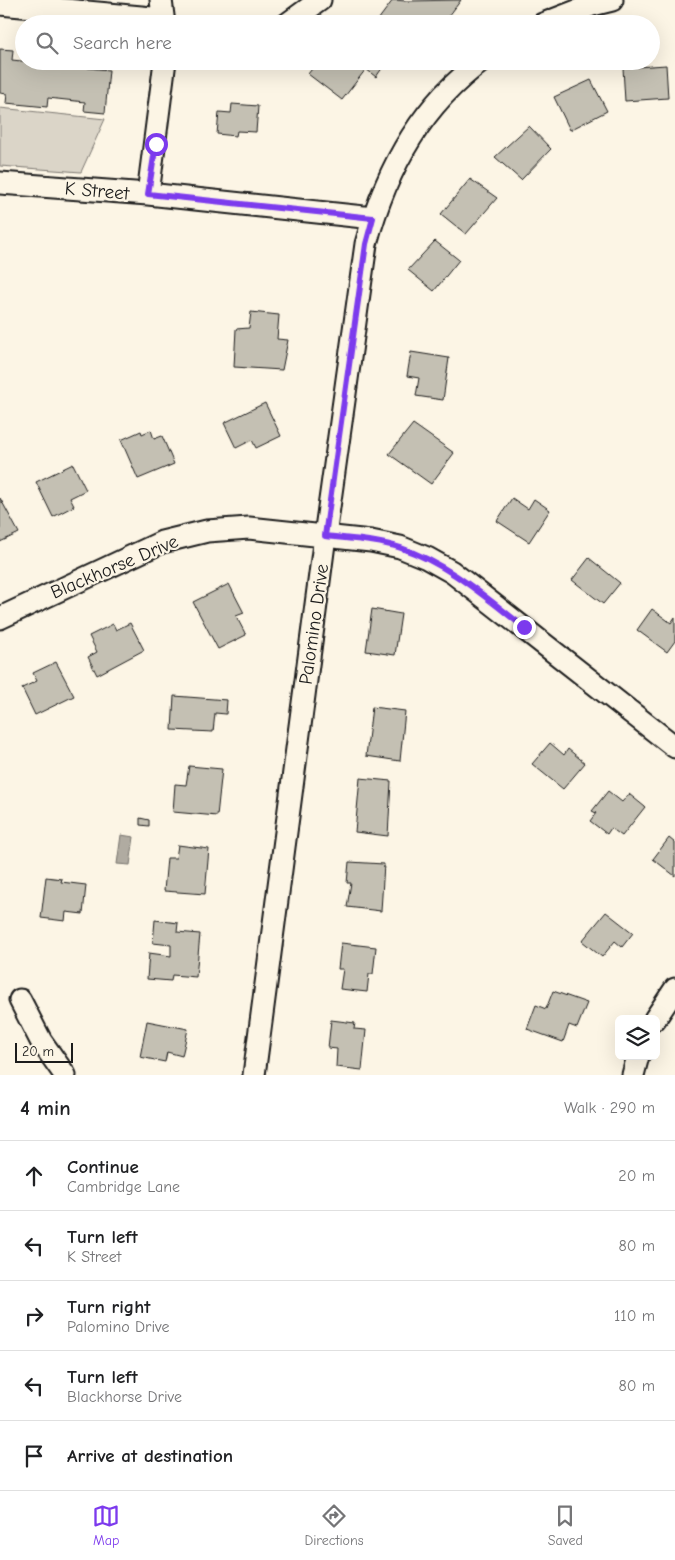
<!DOCTYPE html>
<meta charset="utf-8">
<style>
:root{--surface:#fff;--page:#f6f6f6;--text:#202124;--muted:#757577;--line:#e0e0e0;--accent:#7c3aed}
body{margin:0;font-family:"Comic Neue",sans-serif;background:var(--page);color:var(--text)}
.controls{position:absolute;right:15px;bottom:15px;display:grid;overflow:hidden;border-radius:8px;box-shadow:0 5px 20px #0002}
.controls button{width:45px;height:45px;display:grid;place-items:center;padding:0;border:0;border-bottom:1px solid var(--line);background:var(--surface);color:var(--text);font:25px sans-serif}
.scale{position:absolute;left:15px;bottom:12px;width:58px;box-sizing:border-box;padding-left:5px;border:2px solid #1c1c1c;border-top:0;font-size:14px;line-height:18px;white-space:nowrap;color:#1c1c1c;-webkit-text-stroke:4px #fcf5e5;paint-order:stroke}
.stop{position:absolute;width:15px;height:15px;margin:-11px;border:4px solid #7c3aed;border-radius:50%;background:#fff}
.stop.end{background:#7c3aed;border-color:#fff;box-shadow:0 1px 5px #0008}
.list{margin:0;padding:0;list-style:none}
h2{display:flex;justify-content:space-between;align-items:center;height:65px;margin:0;padding:0 20px;font-size:21px}
h2 small{font-size:16px;font-weight:400;color:var(--muted)}
.list li{display:grid;grid-template-columns:32px 1fr auto;gap:15px;align-items:center;box-sizing:border-box;height:70px;padding:0 20px;border-top:1px solid var(--line)}
.list b{display:block;font-size:19px;white-space:nowrap}
.list p{margin:0;font-size:16px;white-space:nowrap;color:var(--muted)}
.list em{font-size:16px;font-style:normal;color:var(--muted)}
.icon{flex:none;width:28px;height:28px;fill:none;stroke:currentColor;stroke-width:2;stroke-linecap:round;stroke-linejoin:round}
.map{position:relative;flex:none;width:675px;height:1075px;overflow:hidden}
.search{position:absolute;background:var(--surface);box-shadow:0 5px 20px #0002;left:15px;right:15px;top:15px;height:55px;display:flex;align-items:center;gap:12px;box-sizing:border-box;padding:0 18px;border-radius:28px;color:var(--muted);font-size:19px}
.sheet{height:415px;background:var(--surface)}
nav{display:flex;justify-content:space-around;align-items:center;box-sizing:border-box;height:70px;border-top:1px solid var(--line);background:var(--surface);font-size:14px;color:var(--muted)}
nav a{display:grid;justify-items:center;gap:2px}
nav .on{color:var(--accent)}
.map>svg:first-child{display:block}
</style>
<div class="map">
<svg width="675" height="1075" viewBox="0 0 675 1075">
<rect width="100%" height="100%" fill="#fcf5e5"/>
<filter id="ink" filterUnits="userSpaceOnUse"><feTurbulence type="fractalNoise" baseFrequency=".02" numOctaves="2"/><feDisplacementMap in="SourceGraphic" scale="10" xChannelSelector="R" yChannelSelector="G"/><feConvolveMatrix kernelMatrix="1 2 1 2 8 2 1 2 1" color-interpolation-filters="sRGB"/></filter>
<g filter="url(#ink)">
<path fill="#dbd5c8" stroke="#7c7872" d="M 0,108 L 105,119 L 81,172 L 0,166 Z"/>
<path fill="#b0aba1" stroke="#75726c" d="M 121,835 L 134,837 L 130,865 L 117,864 Z"/>
<path fill="#c4c0b3" stroke="#1c1c1c" d="M 393,0 L 407,1 L 461,0 L 443,24 L 375,24 Z
M 0,49 L 13,50 L 12,60 L 49,64 L 49,61 L 89,61 L 88,68 L 109,70 L 105,113 L 84,111 L 85,102 L 48,98 L 47,107 L 6,103 L 7,94 L 0,93 Z
M 318,61 L 387,61 L 376,77 L 366,69 L 342,100 L 308,74 Z
M 666,65 L 668,98 L 625,101 L 623,68 Z
M 591,80 L 607,111 L 570,130 L 554,97 Z
M 232,104 L 258,106 L 256,132 L 237,131 L 236,136 L 217,134 L 219,112 L 231,113 Z
M 529,126 L 551,149 L 521,180 L 495,157 Z
M 470,179 L 497,198 L 466,234 L 441,214 Z
M 435,241 L 459,260 L 434,291 L 408,270 Z
M 251,312 L 279,315 L 277,339 L 288,340 L 282,370 L 234,367 L 236,329 L 249,328 Z
M 411,352 L 449,358 L 443,400 L 416,396 L 419,378 L 407,376 Z
M 265,403 L 281,436 L 256,448 L 252,440 L 236,448 L 224,423 Z
M 413,424 L 454,453 L 431,484 L 389,454 Z
M 151,430 L 154,439 L 162,436 L 174,464 L 138,479 L 121,440 L 141,431 L 142,434 Z
M 73,464 L 86,490 L 70,498 L 74,506 L 53,517 L 36,482 Z
M 0,498 L 19,533 L 0,542 Z
M 512,498 L 528,509 L 534,499 L 550,510 L 529,542 L 497,521 Z
M 589,558 L 620,583 L 603,604 L 572,580 Z
M 229,584 L 244,613 L 236,616 L 246,635 L 218,649 L 193,602 Z
M 372,609 L 401,614 L 395,655 L 366,651 Z
M 652,609 L 671,623 L 675,617 L 675,641 L 667,652 L 637,630 Z
M 130,623 L 144,650 L 97,675 L 88,657 L 97,652 L 89,636 L 113,624 L 116,630 Z
M 56,662 L 74,696 L 35,715 L 22,688 L 37,681 L 33,673 Z
M 174,696 L 227,700 L 226,714 L 215,713 L 213,732 L 172,730 Z
M 372,707 L 405,711 L 400,761 L 366,756 Z
M 550,743 L 564,755 L 568,749 L 585,763 L 563,789 L 532,764 Z
M 189,766 L 222,769 L 217,816 L 173,812 L 175,784 L 186,785 Z
M 360,778 L 391,781 L 388,836 L 355,832 Z
M 608,791 L 622,802 L 629,794 L 645,807 L 622,836 L 611,828 L 607,834 L 590,821 L 596,813 L 592,811 Z
M 140,818 L 149,820 L 149,826 L 140,825 Z
M 669,838 L 675,843 L 675,876 L 653,859 Z
M 178,845 L 209,849 L 205,894 L 164,891 L 167,858 L 176,858 Z
M 349,862 L 384,864 L 381,911 L 347,907 L 351,883 L 347,883 Z
M 46,877 L 62,879 L 61,882 L 86,885 L 83,914 L 66,912 L 65,921 L 41,918 Z
M 606,912 L 633,933 L 622,947 L 615,941 L 602,957 L 582,941 Z
M 155,920 L 178,923 L 177,932 L 200,934 L 196,977 L 172,975 L 171,981 L 147,979 L 149,953 L 171,956 L 171,945 L 153,943 Z
M 341,943 L 376,947 L 373,974 L 369,974 L 367,992 L 340,989 L 343,969 L 338,969 Z
M 553,991 L 587,1003 L 577,1028 L 569,1025 L 563,1042 L 527,1029 L 536,1005 L 546,1009 Z
M 331,1020 L 355,1023 L 354,1029 L 366,1030 L 362,1070 L 336,1067 L 337,1049 L 328,1048 Z
M 147,1021 L 188,1029 L 182,1056 L 167,1052 L 165,1062 L 140,1057 Z"/>
<g fill="none" stroke-linecap="round" stroke-linejoin="round">
<defs>
<path id="minor" d="M 161,0 L 164,24
M 0,4 L 163,19
M 287,24 L 320,0
M 543,24 L 592,5 L 612,0
M 0,183 L 148,194 L 373,218
M 148,194 L 165,61
M 0,618 L 162,542 L 207,531 L 249,528 L 371,541 L 400,547 L 427,558 L 452,572 L 675,747
M 20,1000 L 41,1041 L 65,1075
M 655,1019 L 675,989
M 254,1075 L 325,536 L 366,244 C 385,173 420,106 482,61
M 633,1075 L 638,1056"/>
</defs>
<use href="#minor" stroke="#1c1c1c" stroke-width="25"/>
<use href="#minor" stroke="#fcf5e5" stroke-width="21"/>
</g>
</g>
<g fill="none" stroke-linecap="round" stroke-linejoin="round" filter="url(#ink)">
<path stroke="#7c3aed" stroke-width="6" d="M 156,144 L 148,194 L 373,218 L 366,244 L 325,536 C 350,539 377,540 401,548 C 448,564 485,597 524,627"/>
</g>
<g text-anchor="middle" stroke-width="4.5" stroke-linejoin="round" paint-order="stroke">
<g font-size="19" fill="#1c1c1c" stroke="#fcf5e5">
<text transform="translate(97 190) rotate(5)" y="7">K Street</text>
<text transform="translate(114 566) rotate(-23)" y="7">Blackhorse Drive</text>
<text transform="translate(313 624) rotate(-82)" y="7">Palomino Drive</text>
</g>
</g>
</svg>
<div class="controls">
<button><svg class="icon" aria-label="layers" viewBox="0 0 24 24"><path d="M12 4l9 5-9 5-9-5zM3 14l9 5 9-5"/></svg></button>
</div>
<div class="scale">20 m</div>
<div class="stop" style="left:156px;top:144px"></div>
<div class="stop end" style="left:524px;top:627px"></div>
<div class="search"><svg class="icon" aria-label="search" viewBox="0 0 24 24"><circle cx="10" cy="10" r="6"/><path d="M15 15l6 6"/></svg>Search here</div>
</div>
<section class="sheet">
<h2>4 min<small>Walk · 290 m</small></h2>
<ul class="list">
<li><svg class="icon" aria-label="ahead" viewBox="0 0 24 24"><path d="M12 20V5M6 11l6-6 6 6"/></svg><div><b>Continue</b><p>Cambridge Lane</p></div><em>20 m</em></li>
<li><svg class="icon" aria-label="left" viewBox="0 0 24 24"><path d="M17 20v-9H6M10 6l-5 5 5 5"/></svg><div><b>Turn left</b><p>K Street</p></div><em>80 m</em></li>
<li><svg class="icon" aria-label="right" viewBox="0 0 24 24"><path d="M7 20v-9h11M14 6l5 5-5 5"/></svg><div><b>Turn right</b><p>Palomino Drive</p></div><em>110 m</em></li>
<li><svg class="icon" aria-label="left" viewBox="0 0 24 24"><path d="M17 20v-9H6M10 6l-5 5 5 5"/></svg><div><b>Turn left</b><p>Blackhorse Drive</p></div><em>80 m</em></li>
<li><svg class="icon" aria-label="arrive" viewBox="0 0 24 24"><path d="M6 21V4h12l-3 4 3 4H6"/></svg><div><b>Arrive at destination</b></div></li>
</ul>
</section>
<nav>
<a class="on"><svg class="icon" aria-label="map" viewBox="0 0 24 24"><path d="M3 6l6-2 6 2 6-2v14l-6 2-6-2-6 2zM9 4v14M15 6v14"/></svg>Map</a>
<a><svg class="icon" aria-label="directions" viewBox="0 0 24 24"><path d="M12 3l9 9-9 9-9-9zM9 14v-3h6M13 9l2 2-2 2"/></svg>Directions</a>
<a><svg class="icon" aria-label="saved" viewBox="0 0 24 24"><path d="M7 4h10v16l-5-4-5 4z"/></svg>Saved</a>
</nav>
